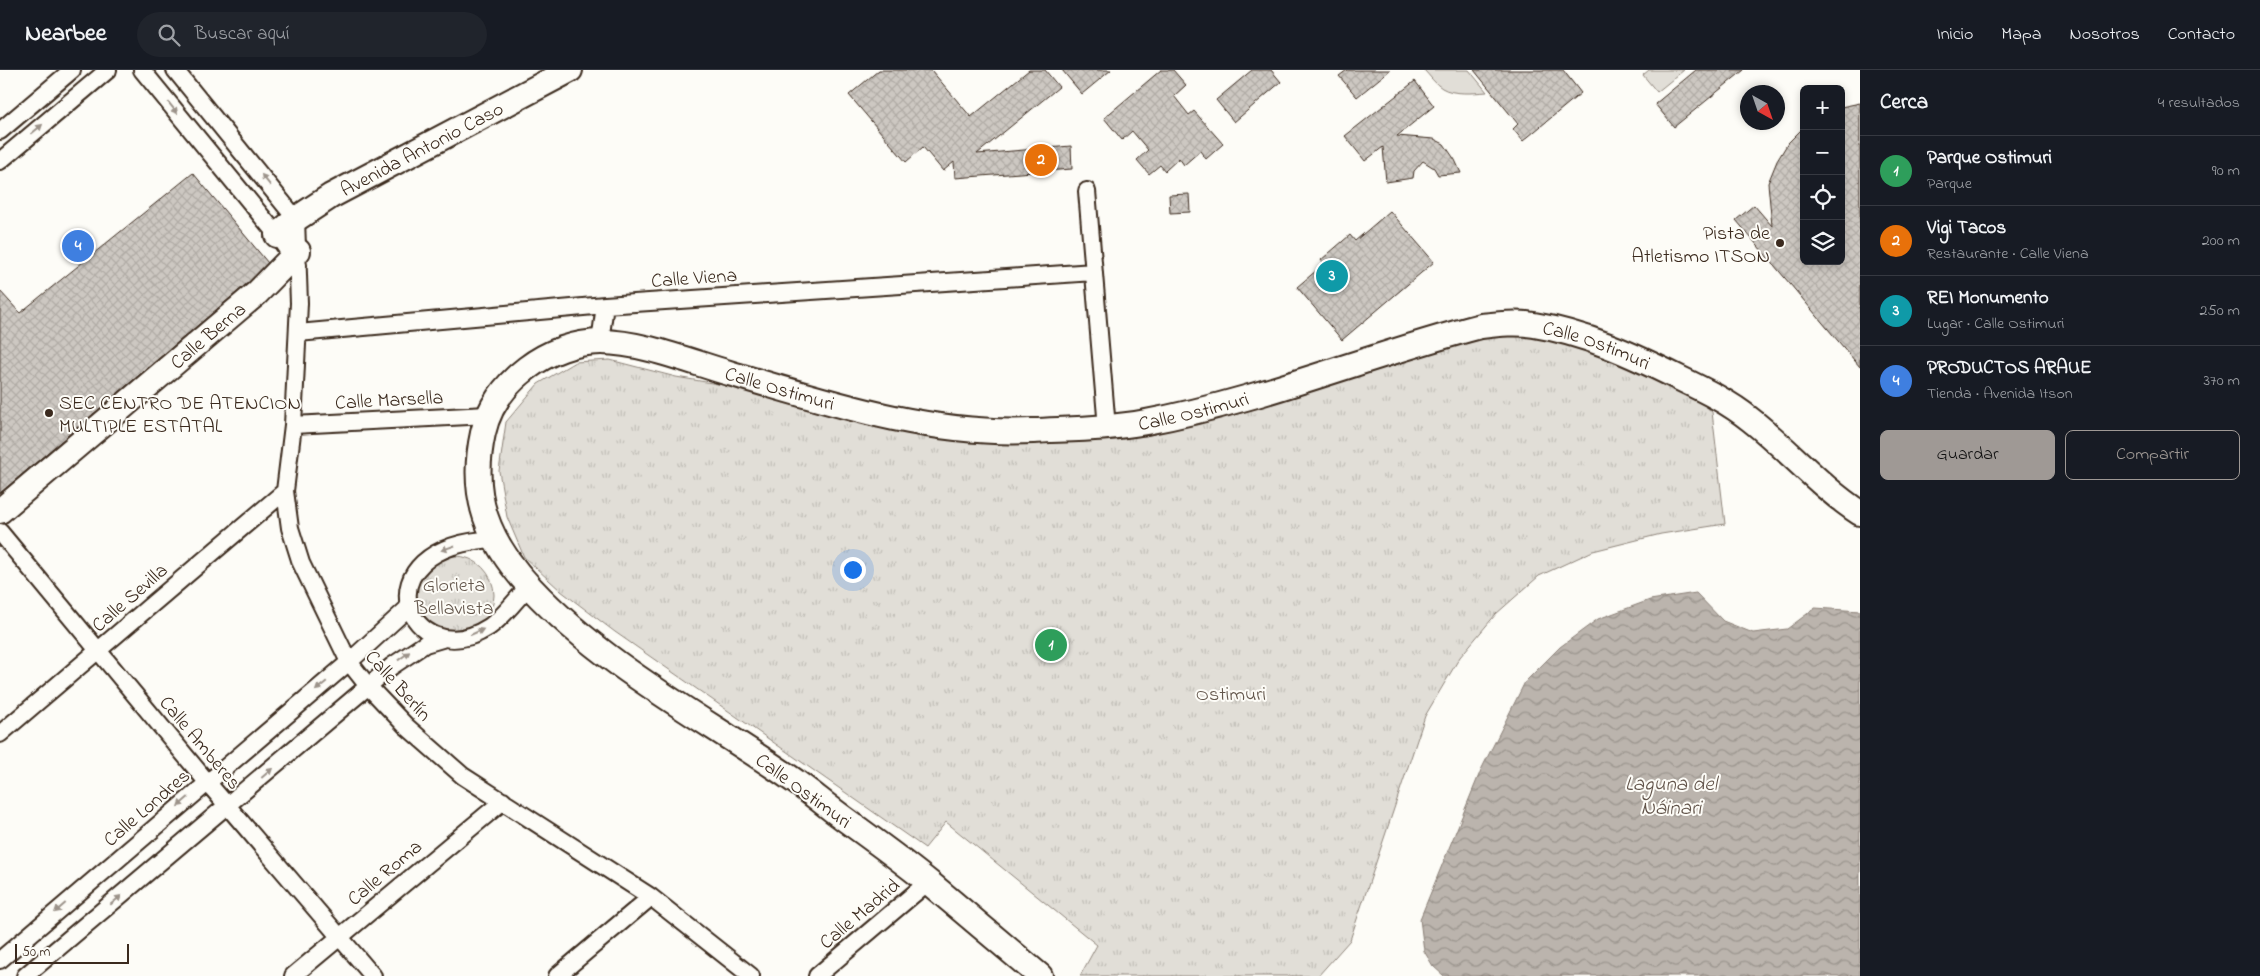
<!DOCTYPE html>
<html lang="es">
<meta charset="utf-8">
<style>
:root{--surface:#171b24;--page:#20242c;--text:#f1f3f6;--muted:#9ea1a6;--line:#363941;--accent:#9f9995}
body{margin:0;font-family:"Indie Flower",sans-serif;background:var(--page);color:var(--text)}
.controls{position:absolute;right:15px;top:15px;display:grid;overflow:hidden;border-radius:8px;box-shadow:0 2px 8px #0003}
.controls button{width:45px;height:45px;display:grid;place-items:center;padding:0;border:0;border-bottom:1px solid var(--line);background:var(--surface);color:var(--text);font:25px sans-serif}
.compass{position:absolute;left:1740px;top:15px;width:45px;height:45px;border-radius:50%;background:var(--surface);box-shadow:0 2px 8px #0003;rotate:140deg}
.scale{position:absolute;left:15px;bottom:12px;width:114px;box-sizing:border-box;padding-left:5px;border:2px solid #3b2a1e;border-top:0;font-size:14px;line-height:18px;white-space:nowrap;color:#3b2a1e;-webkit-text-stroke:4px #fdfcf7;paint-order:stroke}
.you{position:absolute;left:852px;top:499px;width:18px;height:18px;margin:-12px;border:4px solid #fff;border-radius:50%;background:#1a73e8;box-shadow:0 0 0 8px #1a73e833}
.badge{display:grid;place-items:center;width:32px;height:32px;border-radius:50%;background:var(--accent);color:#fff;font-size:16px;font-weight:700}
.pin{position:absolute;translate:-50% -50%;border:2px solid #fff;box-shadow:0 1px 5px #0006}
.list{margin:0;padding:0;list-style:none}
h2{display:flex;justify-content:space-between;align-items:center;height:65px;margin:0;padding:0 20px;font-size:21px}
h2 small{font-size:16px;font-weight:400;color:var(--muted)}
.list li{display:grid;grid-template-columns:32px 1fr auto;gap:15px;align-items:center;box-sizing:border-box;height:70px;padding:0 20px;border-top:1px solid var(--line)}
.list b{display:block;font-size:19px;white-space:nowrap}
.list p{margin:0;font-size:16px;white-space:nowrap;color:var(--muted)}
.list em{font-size:16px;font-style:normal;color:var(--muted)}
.actions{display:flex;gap:10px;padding:15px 20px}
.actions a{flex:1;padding:11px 0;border:1px solid var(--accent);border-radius:8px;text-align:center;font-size:18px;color:var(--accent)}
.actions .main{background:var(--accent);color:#111}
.icon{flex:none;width:28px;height:28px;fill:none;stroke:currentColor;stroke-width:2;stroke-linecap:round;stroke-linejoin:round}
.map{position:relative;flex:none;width:1860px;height:906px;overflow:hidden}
header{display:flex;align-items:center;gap:30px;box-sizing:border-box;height:70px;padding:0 25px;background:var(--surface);border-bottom:1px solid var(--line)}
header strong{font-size:24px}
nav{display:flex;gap:28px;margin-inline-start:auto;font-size:18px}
.search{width:350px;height:45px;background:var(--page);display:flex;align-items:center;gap:12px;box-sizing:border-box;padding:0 18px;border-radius:28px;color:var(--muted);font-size:19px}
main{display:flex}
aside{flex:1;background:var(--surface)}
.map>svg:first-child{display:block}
</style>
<header>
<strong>Nearbee</strong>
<div class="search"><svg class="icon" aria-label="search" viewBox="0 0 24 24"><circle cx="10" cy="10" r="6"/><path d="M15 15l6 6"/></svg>Buscar aquí</div>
<nav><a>Inicio</a><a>Mapa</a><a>Nosotros</a><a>Contacto</a></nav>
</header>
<main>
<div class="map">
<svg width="1860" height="906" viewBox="0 0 1860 906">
<defs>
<pattern id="park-tufts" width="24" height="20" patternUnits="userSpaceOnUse" patternTransform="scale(1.25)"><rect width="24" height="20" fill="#e1ded7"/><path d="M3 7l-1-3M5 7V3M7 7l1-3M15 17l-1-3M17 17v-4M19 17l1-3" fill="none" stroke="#c2bfb8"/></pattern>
<pattern id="water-waves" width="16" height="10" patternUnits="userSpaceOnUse" patternTransform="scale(1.25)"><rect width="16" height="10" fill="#bbb4ad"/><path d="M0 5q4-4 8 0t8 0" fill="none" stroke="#99938c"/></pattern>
<pattern id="building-cross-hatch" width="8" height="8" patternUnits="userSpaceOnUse" patternTransform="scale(1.25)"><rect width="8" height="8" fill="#cdc8c2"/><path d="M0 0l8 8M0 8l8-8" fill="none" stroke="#b1aca6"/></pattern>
</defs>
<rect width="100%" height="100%" fill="#fdfcf7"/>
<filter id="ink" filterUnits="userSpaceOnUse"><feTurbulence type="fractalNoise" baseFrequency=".02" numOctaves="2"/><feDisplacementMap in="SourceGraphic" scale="10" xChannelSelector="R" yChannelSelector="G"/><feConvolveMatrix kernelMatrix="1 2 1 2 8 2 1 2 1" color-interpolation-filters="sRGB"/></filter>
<g filter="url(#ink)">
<path fill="#e1ded7" stroke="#8e847a" d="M 1424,0 L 1469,0 L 1487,22 C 1474,23 1453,25 1442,18 C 1435,14 1430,6 1424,0 Z
M 1649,0 L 1684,0 L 1657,22 L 1643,5 Z"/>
<path fill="url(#park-tufts)" stroke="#8e847a" d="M 1533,263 C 1584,276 1676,305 1712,342 L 1725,454 L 1661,464 L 1593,481 L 1539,506 L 1496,544 L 1460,587 L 1425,646 L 1350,870 L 1318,906 L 1080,906 L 1097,875 L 946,752 L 925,778 L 615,562 L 561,521 L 524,487 L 507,447 L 499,401 L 506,352 L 538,314 L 575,292 L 610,290 L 676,307 L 1059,371 L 1146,366 L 1224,345 L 1449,275 L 1497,265 Z
M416 525a39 39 0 1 1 78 0a39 39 0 1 1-78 0Z"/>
<path fill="url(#water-waves)" stroke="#887d74" d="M 1696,523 L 1723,551 L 1753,563 L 1787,559 L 1815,538 L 1860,541 L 1860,906 L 1444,906 L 1433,896 L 1424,881 L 1420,849 L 1481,700 L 1525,612 L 1560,577 L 1598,549 L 1650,530 Z"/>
<path fill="url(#building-cross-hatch)" stroke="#3b2a1e" d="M 879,0 L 931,0 L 971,47 L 1029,0 L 1045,0 L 1059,17 L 977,84 L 1071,76 L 1072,99 L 955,108 L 954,92 L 943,101 L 923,77 L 906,92 L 849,25 Z
M 1062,0 L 1111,0 L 1082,24 Z
M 1161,0 L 1173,0 L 1186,15 L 1174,26 L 1189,45 L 1194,41 L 1223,74 L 1206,89 L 1200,81 L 1184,95 L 1179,88 L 1165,101 L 1160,95 L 1149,104 L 1137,90 L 1148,80 L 1132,61 L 1122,70 L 1104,48 Z
M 1252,0 L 1271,0 L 1281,12 L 1234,52 L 1216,30 Z
M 1347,0 L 1390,0 L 1357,27 L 1339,6 Z
M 1474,0 L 1563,0 L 1581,23 L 1523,71 L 1513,59 L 1518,54 Z
M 1696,0 L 1744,0 L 1674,57 L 1655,34 Z
M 1415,11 L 1434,36 L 1397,66 L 1434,69 L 1444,74 L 1455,90 L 1461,103 L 1438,105 L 1434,98 L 1423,91 L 1414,101 L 1413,108 L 1386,112 L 1383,77 L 1365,91 L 1345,66 Z
M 1860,33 L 1860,297 L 1736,150 L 1754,135 L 1772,156 L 1768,113 L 1777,91 L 1788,73 L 1804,57 L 1804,191 L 1841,191 L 1841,37 Z
M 193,103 L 268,193 L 248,213 L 0,423 L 0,221 L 20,243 Z
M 1189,124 L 1190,142 L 1170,143 L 1169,125 Z
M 1390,141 L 1434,192 L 1342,270 L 1297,217 L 1324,194 L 1321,190 L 1350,165 L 1355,171 Z"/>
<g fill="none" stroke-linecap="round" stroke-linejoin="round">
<defs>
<path id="street" d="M 142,0 L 277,165 L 298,195
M 175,0 L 296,149 L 299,233 L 293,355 L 285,421 L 290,458 L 301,493 L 349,592 L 368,616 L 406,656 L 463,706 L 651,827 L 751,906
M 0,61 L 72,0
M 0,91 L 108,0
M 1087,121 L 1107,358
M 298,263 L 605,235 L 1094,202
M 600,272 L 605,235
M 293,355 L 488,345
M 0,462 L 207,712 L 373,906
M 496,469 C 352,476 410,608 489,557 C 504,547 517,528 529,516
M 0,664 L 285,421
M 0,890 L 349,592 L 409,537
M 25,906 L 392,596 L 425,574 L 442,569
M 293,906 L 503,731
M 557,906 L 651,827
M 817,906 L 928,812"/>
<g id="secondary">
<path id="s1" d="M 277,165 L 296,149 L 331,126 L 570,0"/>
<path id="s2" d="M 0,441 L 257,223 L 298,181"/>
<path id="s3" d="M 1040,906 C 1004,876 968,845 932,815 C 903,791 872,769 842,747 C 824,734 807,719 789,707 C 702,647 604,596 531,518 C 488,472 469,426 483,363 C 494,312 549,272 601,272 C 642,272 691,292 729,303 C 828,332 929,366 1033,361 C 1071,359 1109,359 1146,352 C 1260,331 1369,285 1481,256 C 1499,254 1517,252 1534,255 C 1585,263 1633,285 1679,308 C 1704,320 1729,332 1751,350 C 1788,379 1820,417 1860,443"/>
</g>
</defs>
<use href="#street" stroke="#3b2a1e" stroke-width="20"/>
<use href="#secondary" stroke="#3b2a1e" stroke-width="28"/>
<use href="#street" stroke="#fdfcf7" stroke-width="16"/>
<use href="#secondary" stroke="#fdfcf7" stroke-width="24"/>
</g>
<defs><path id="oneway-solid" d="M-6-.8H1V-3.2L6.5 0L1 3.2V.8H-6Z" transform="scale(1.25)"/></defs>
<g fill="#9c938a">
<use href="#oneway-solid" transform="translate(173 38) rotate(51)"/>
<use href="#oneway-solid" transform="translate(37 59) rotate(-40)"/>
<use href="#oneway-solid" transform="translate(266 110) rotate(-129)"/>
<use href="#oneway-solid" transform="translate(448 478) rotate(161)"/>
<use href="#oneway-solid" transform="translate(477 562) rotate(-24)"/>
<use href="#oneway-solid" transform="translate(404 586) rotate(-36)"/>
<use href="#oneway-solid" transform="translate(321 616) rotate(140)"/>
<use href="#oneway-solid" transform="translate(267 703) rotate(-41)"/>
<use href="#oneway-solid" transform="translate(183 732) rotate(139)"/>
<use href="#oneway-solid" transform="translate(116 830) rotate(-40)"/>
<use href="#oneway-solid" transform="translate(60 838) rotate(139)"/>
</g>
</g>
<g fill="#3b2a1e" stroke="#fdfcf7" stroke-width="2">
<circle cx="1780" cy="173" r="5"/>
<circle cx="49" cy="343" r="5"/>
</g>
<g text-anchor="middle" stroke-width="4" stroke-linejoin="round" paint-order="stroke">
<g font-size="20" fill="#3b2a1e" stroke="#fdfcf7">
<text dy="7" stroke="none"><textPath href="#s1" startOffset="169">Avenida Antonio Caso</textPath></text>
<text transform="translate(694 207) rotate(-4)" y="7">Calle Viena</text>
<text dy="7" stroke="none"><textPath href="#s2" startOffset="272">Calle Berna</textPath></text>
<text dy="7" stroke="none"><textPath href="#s3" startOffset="1995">Calle Ostimuri</textPath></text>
<text dy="7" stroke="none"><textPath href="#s3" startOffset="1156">Calle Ostimuri</textPath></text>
<text transform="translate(389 329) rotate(-3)" y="7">Calle Marsella</text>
<text dy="7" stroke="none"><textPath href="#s3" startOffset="1576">Calle Ostimuri</textPath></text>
<text transform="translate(129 527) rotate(-41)" y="7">Calle Sevilla</text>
<text transform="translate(399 615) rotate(48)" y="7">Calle Berlín</text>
<text transform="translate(201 672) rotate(50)" y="7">Calle Amberes</text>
<text transform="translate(804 720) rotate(36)" y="7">Calle Ostimuri</text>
<text transform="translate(146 737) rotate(-41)" y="7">Calle Londres</text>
<text transform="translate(384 802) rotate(-40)" y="7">Calle Roma</text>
<text transform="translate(859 843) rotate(-40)" y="7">Calle Madrid</text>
</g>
<g font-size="20" fill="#3b2a1e" stroke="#fdfcf7" text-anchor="end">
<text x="1770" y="169">Pista de<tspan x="1770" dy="23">Atletismo ITSON</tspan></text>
<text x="59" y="339" text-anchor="start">SEC CENTRO DE ATENCION<tspan x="59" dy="23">MULTIPLE ESTATAL</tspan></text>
</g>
<g font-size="20" fill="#64574c" stroke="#fdfcf7">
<text x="454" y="521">Glorieta<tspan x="454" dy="23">Bellavista</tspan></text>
<text x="1231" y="630">Ostimuri</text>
</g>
<g font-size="21" font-style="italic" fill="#615349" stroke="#fdfcf7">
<text x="1671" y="720">Laguna del<tspan x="1671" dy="24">Náinari</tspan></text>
</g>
</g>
</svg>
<div class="controls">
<button>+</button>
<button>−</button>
<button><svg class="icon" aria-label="locate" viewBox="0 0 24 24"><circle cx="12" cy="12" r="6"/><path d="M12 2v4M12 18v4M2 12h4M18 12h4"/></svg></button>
<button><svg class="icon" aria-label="layers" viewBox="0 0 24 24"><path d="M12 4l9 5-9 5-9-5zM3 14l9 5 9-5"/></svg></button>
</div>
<svg class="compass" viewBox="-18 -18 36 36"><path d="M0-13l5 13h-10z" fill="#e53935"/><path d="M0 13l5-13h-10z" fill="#9ea1a6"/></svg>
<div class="scale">50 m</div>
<div class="you"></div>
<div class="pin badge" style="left:1051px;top:575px;background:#2e9e5b">1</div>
<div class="pin badge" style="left:1041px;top:90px;background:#e8710a">2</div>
<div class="pin badge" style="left:1332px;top:206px;background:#0f9aa8">3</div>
<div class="pin badge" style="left:78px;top:176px;background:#3f7fe0">4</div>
</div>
<aside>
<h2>Cerca<small>4 resultados</small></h2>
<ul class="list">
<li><span class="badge" style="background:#2e9e5b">1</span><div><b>Parque Ostimuri</b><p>Parque</p></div><em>90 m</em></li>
<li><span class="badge" style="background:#e8710a">2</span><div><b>Vigi Tacos</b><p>Restaurante · Calle Viena</p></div><em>200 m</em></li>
<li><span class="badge" style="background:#0f9aa8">3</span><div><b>REI Monumento</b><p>Lugar · Calle Ostimuri</p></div><em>250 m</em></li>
<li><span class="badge" style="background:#3f7fe0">4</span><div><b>PRODUCTOS ARAUE</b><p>Tienda · Avenida Itson</p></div><em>370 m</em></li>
</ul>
<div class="actions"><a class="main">Guardar</a><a>Compartir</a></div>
</aside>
</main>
